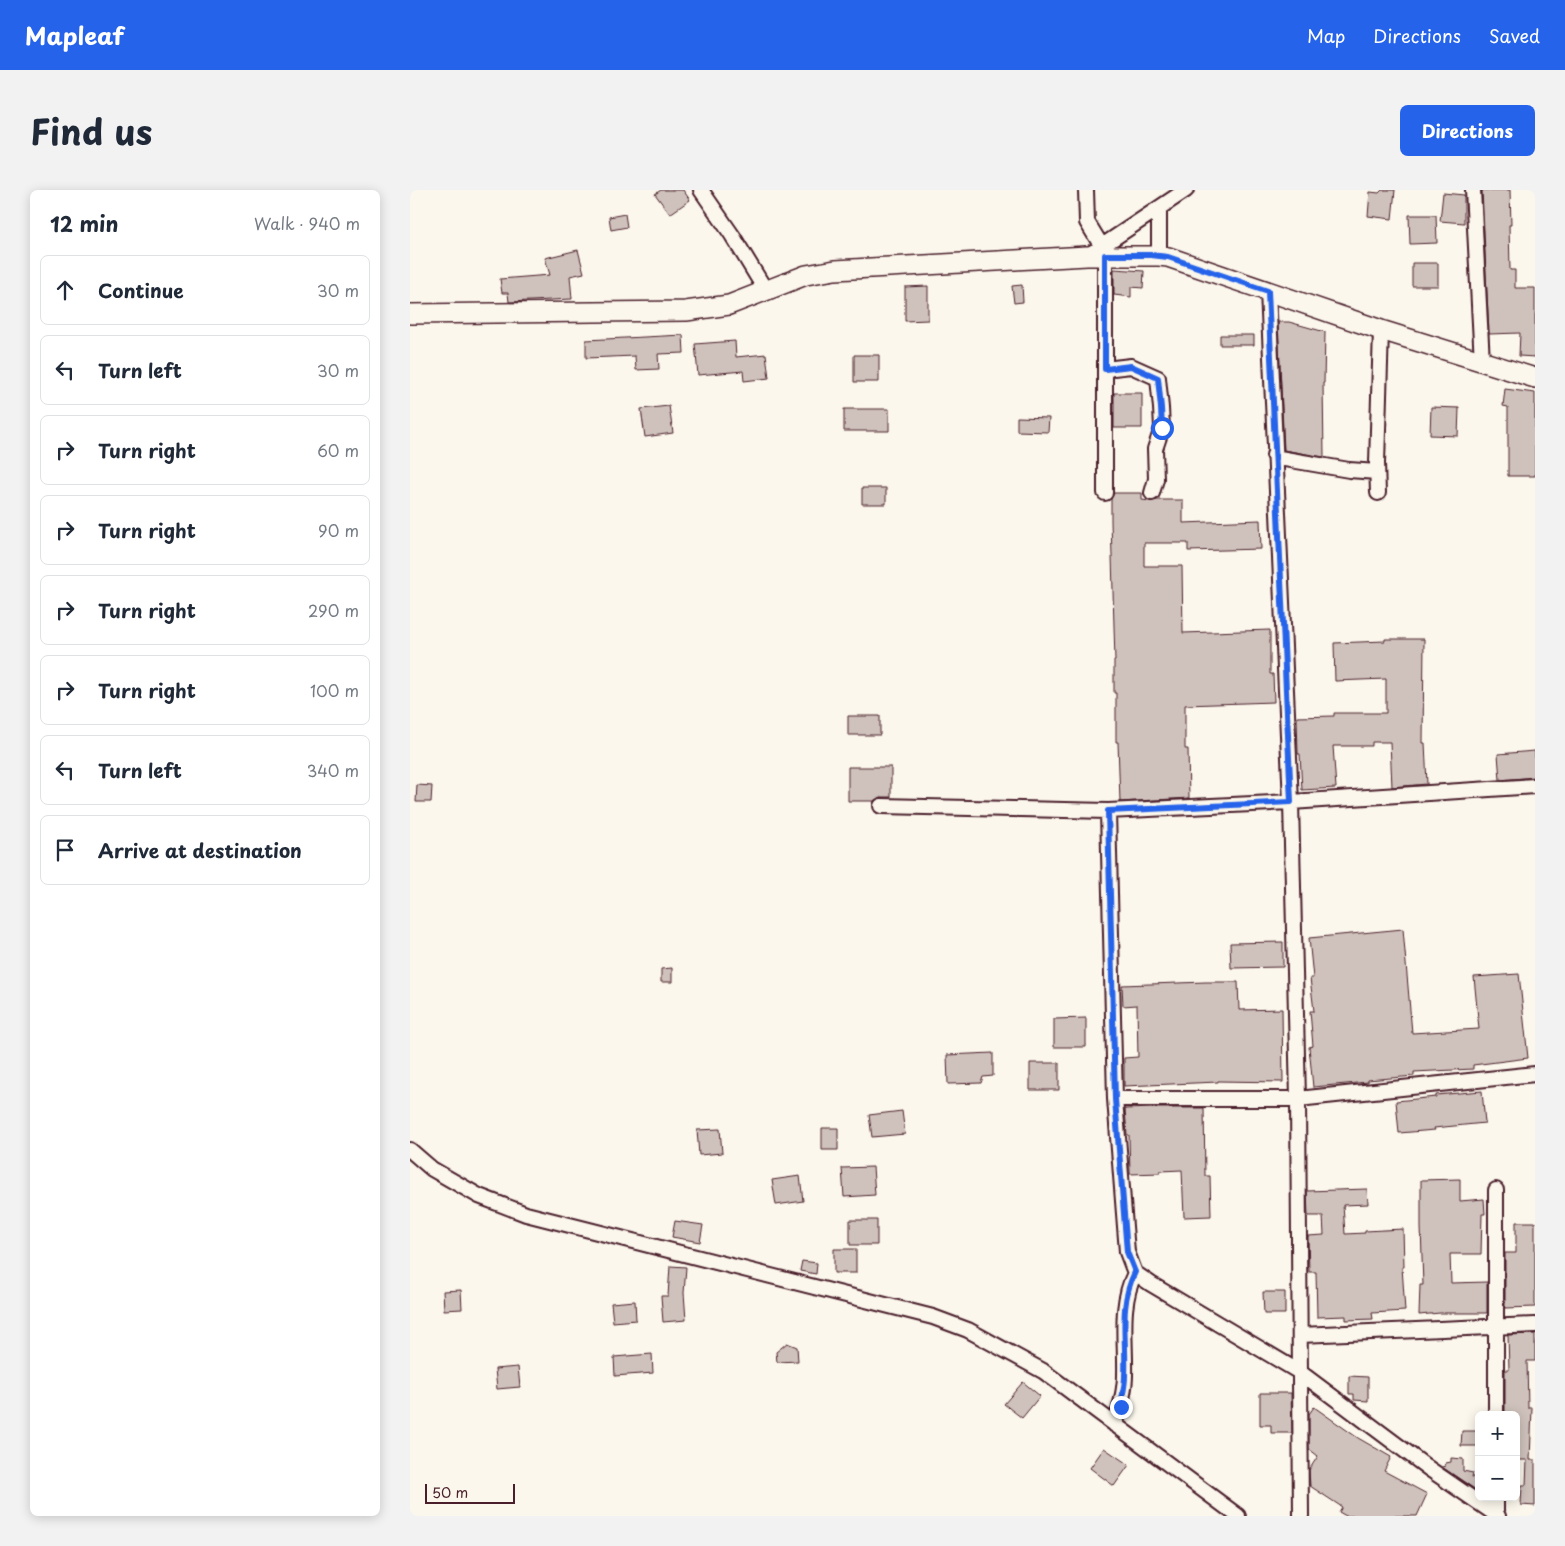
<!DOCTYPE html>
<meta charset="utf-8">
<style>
:root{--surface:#fff;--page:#f2f2f3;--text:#1f2937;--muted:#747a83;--line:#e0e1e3;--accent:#2563eb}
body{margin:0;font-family:"Playpen Sans",sans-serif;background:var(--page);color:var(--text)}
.controls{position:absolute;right:15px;bottom:15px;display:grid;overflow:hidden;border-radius:8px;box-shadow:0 2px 12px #0003}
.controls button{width:45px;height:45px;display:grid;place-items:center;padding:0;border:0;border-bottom:1px solid var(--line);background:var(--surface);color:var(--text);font:25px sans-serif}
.scale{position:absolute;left:15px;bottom:12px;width:90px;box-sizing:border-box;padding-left:5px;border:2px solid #4a1f2b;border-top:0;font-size:14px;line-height:18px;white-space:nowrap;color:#4a1f2b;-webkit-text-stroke:4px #fbf7ec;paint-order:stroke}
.stop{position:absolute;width:15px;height:15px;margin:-11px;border:4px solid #2563eb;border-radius:50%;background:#fff}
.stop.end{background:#2563eb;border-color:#fff;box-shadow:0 1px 5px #0008}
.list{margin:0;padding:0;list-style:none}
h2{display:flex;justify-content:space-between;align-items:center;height:65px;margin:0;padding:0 20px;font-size:21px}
h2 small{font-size:16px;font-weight:400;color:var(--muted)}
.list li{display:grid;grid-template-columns:32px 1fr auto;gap:15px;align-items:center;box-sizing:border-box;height:70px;margin:0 10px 10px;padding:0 10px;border:1px solid var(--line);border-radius:8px}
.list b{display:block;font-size:19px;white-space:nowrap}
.list em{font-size:16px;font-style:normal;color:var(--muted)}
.icon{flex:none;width:28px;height:28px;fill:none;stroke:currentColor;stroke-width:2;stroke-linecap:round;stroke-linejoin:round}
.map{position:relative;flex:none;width:1125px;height:1326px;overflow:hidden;border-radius:8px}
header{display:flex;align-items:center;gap:30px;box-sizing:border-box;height:70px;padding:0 25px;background:var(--accent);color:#fff}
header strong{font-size:24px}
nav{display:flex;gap:28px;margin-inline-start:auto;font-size:18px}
.intro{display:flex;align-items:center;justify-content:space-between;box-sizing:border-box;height:120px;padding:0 30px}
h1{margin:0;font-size:35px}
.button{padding:12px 22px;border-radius:8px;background:var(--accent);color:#fff;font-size:18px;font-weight:700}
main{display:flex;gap:30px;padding:0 30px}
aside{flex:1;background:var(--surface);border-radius:8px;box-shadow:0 2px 12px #0003}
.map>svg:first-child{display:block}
</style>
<header>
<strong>Mapleaf</strong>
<nav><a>Map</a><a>Directions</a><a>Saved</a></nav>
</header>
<div class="intro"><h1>Find us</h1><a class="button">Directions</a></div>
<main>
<aside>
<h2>12 min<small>Walk · 940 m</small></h2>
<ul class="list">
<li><svg class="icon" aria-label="ahead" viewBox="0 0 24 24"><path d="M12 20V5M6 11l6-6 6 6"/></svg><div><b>Continue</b></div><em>30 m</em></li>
<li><svg class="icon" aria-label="left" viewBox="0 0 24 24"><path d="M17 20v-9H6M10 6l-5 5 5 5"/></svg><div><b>Turn left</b></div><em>30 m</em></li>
<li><svg class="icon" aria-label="right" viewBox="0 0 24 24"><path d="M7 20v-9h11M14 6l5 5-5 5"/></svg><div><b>Turn right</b></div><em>60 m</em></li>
<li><svg class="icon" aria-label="right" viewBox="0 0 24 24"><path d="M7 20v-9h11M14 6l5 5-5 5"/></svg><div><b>Turn right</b></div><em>90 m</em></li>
<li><svg class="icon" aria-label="right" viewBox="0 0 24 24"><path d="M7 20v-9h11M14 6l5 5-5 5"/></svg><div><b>Turn right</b></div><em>290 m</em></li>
<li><svg class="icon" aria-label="right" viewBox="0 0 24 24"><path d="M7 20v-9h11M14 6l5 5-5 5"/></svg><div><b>Turn right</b></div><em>100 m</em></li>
<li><svg class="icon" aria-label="left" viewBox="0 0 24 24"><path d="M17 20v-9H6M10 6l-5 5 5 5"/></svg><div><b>Turn left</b></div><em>340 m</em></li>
<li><svg class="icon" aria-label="arrive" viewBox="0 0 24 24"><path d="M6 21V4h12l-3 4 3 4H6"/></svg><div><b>Arrive at destination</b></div></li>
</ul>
</aside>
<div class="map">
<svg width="1125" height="1326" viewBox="0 0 1125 1326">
<rect width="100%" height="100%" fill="#fbf7ec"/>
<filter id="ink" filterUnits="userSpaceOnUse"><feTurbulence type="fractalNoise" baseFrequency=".02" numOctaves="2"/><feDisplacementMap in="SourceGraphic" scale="10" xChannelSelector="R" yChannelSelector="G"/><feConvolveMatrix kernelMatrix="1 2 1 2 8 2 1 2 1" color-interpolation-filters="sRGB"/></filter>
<g filter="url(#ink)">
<path fill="#cfc2bc" stroke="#4a1f2b" d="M 251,0 L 273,0 L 280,10 L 260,24 L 245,4 Z
M 972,0 L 985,0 L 982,29 L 958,26 L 960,2 L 969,3 Z
M 1072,0 L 1100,0 L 1101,35 L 1099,35 L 1100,80 L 1105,80 L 1105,98 L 1125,98 L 1125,167 L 1109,166 L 1110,143 L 1079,144 Z
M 1033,3 L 1054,5 L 1054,33 L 1030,31 Z
M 215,24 L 217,37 L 201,40 L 199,27 Z
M 999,25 L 1026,25 L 1027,53 L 1000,54 Z
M 168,60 L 174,83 L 160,86 L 162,109 L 99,112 L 98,103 L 92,103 L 90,89 L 140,85 L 135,68 Z
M 1002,73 L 1028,73 L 1028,96 L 1002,96 Z
M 704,79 L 734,81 L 733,98 L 721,97 L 721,107 L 704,105 Z
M 612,95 L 613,112 L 604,113 L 602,96 Z
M 518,96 L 518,130 L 495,131 L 495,97 Z
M 868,132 L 879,132 L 915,142 L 914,193 L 913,193 L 914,267 L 874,260 Z
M 273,145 L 274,163 L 248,164 L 249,179 L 226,180 L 225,166 L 176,168 L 176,150 Z
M 810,145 L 844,145 L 844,155 L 810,155 Z
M 325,151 L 326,167 L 356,164 L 359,188 L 334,191 L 333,181 L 288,185 L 285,154 Z
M 444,165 L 469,165 L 469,192 L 444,192 Z
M 1095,199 L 1125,203 L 1125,286 L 1098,286 L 1098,217 L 1093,216 Z
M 704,203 L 732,203 L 732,238 L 704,238 Z
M 259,216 L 263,243 L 235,247 L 231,219 Z
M 1021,217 L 1049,218 L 1048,246 L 1020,245 Z
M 434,219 L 479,219 L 479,241 L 434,241 Z
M 607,227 L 639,228 L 638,242 L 607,241 Z
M 452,298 L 476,298 L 476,314 L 452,314 Z
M 704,303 L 732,303 L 732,310 L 740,311 L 747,310 L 773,310 L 773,333 L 850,330 L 851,359 L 778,361 L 778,353 L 734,353 L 734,376 L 772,376 L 773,443 L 860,440 L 860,484 L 863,484 L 864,512 L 775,515 L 775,559 L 778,559 L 779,608 L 710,612 L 708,552 L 706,552 L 706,503 L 704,503 L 704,471 L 705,471 L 701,331 L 701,309 Z
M 975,449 L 1014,449 L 1013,553 L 1015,553 L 1017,594 L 982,597 L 980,552 L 962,552 L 962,556 L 923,556 L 926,598 L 892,600 L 890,564 L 888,564 L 887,527 L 924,526 L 924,523 L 976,523 L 976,489 L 925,491 L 924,453 L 975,451 Z
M 438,526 L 470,526 L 470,545 L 438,545 Z
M 1125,561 L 1125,587 L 1090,590 L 1088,564 Z
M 438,577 L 481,577 L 481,607 L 471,607 L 464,611 L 438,611 Z
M 7,595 L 22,596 L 21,612 L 6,612 Z
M 993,739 L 1002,843 L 1069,839 L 1064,787 L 1109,784 L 1118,868 L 1063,875 L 1063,879 L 1004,882 L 1004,886 L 958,890 L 958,892 L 903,897 L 899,857 L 903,856 L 900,821 L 904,821 L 900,788 L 903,788 L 899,748 Z
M 873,752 L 873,777 L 821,778 L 820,753 Z
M 262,778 L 262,792 L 251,792 L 251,779 Z
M 796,792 L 828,792 L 829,820 L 872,819 L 873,892 L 808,891 L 808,892 L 714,896 L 714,868 L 728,867 L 727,815 L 713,816 L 712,795 Z
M 676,828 L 676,857 L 644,857 L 644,829 Z
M 583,863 L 583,886 L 573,887 L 571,893 L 538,894 L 537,865 Z
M 620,873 L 649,873 L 649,900 L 620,900 Z
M 1072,901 L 1075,933 L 1024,938 L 1025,940 L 989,943 L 986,911 L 1026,907 L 1026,905 Z
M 745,918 L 794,918 L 795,986 L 800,986 L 801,1026 L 774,1027 L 772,980 L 750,981 L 750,983 L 720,984 L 719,945 L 717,945 L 715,919 Z
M 492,921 L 495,944 L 462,947 L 459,925 Z
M 412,938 L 428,938 L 428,960 L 412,960 Z
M 310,939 L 312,963 L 289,965 L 287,940 Z
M 463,977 L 465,1005 L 434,1007 L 432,978 Z
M 390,986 L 393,1011 L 366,1015 L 362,990 Z
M 1050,989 L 1050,1011 L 1074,1009 L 1075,1024 L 1072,1024 L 1071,1064 L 1040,1064 L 1041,1093 L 1077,1092 L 1077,1123 L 1030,1123 L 1009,1125 L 1010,1095 L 1013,1095 L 1011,1037 L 1011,990 Z
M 957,999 L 958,1014 L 933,1015 L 935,1044 L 955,1043 L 955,1041 L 993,1039 L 994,1077 L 992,1077 L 995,1121 L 962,1123 L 963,1129 L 936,1130 L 936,1126 L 907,1127 L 906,1082 L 899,1082 L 898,1046 L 914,1045 L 913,1026 L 898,1026 L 897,1001 Z
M 440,1030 L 467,1030 L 467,1055 L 440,1055 Z
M 265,1031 L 293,1035 L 290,1052 L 262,1047 Z
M 1106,1032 L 1125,1032 L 1125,1117 L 1095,1118 L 1095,1063 L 1106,1063 Z
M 424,1059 L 446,1059 L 446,1083 L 424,1083 Z
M 392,1071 L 407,1073 L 406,1084 L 390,1081 Z
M 260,1076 L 276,1077 L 274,1103 L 276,1130 L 253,1132 L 251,1106 L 258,1106 Z
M 51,1100 L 52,1119 L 34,1120 L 33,1101 Z
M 853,1102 L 875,1102 L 875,1124 L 854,1124 Z
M 225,1111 L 226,1130 L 203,1132 L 201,1113 Z
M 1125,1144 L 1125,1171 L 1117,1171 L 1118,1218 L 1122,1218 L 1120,1270 L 1125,1270 L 1125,1316 L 1111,1315 L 1112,1295 L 1116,1295 L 1117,1270 L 1106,1270 L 1106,1225 L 1095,1225 L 1095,1180 L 1099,1180 L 1098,1145 Z
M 377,1153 L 387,1157 L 388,1171 L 367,1172 L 366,1162 Z
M 242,1164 L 243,1183 L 205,1186 L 204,1167 Z
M 108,1177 L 110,1197 L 87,1199 L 85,1179 Z
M 939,1186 L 958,1187 L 958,1211 L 944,1210 L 944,1204 L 939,1204 Z
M 613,1192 L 630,1206 L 612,1228 L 594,1214 Z
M 850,1203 L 881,1203 L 882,1243 L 861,1243 L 861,1235 L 850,1235 Z
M 904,1217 L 948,1248 L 981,1267 L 974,1281 L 1017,1304 L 1007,1326 L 936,1326 L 929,1322 L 932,1317 L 900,1296 L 899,1280 L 908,1266 L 899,1259 L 899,1224 Z
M 1052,1241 L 1069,1241 L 1069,1256 L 1051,1256 Z
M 694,1258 L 719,1275 L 704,1296 L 680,1278 Z
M 1041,1268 L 1053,1269 L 1053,1281 L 1063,1283 L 1062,1287 L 1069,1287 L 1069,1302 L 1032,1277 L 1035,1276 L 1036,1273 L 1041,1272 Z"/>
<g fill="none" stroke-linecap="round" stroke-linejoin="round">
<defs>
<path id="street" d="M 291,0 L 322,45 L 356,101
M 676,0 L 677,32 L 691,55
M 1063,0 L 1072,172
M 749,19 L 749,66
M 695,65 L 695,303
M 677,66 L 776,0
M 858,101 L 881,612 L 888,909 L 891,1326
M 695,179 L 721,176 L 748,188 L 751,218 L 752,238 L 745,259 L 746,289 L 742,303
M 864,265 L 869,268 L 939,280 L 967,282
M 968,303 L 967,273 L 971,140
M 471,616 L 698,621 L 881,612 L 1125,596
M 698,621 L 705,909 L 717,1062 L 725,1083 L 741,1094 L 891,1183 L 1018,1278 L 1088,1326
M 705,909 L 888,909 L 1125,884
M 0,960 L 22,979 L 69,1006 L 116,1024 L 523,1127 L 558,1140 L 633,1181 L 828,1326
M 890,1145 L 1125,1135
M 1086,1225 L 1086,1000
M 705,1235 C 710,1219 715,1202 715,1185 C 716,1150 709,1115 725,1083
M 1086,1324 L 1086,1307"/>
<path id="secondary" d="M 0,124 L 276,121 L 319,115 L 396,85 L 425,80 L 677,66 L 749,66 L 758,67 L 971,140 L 1125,188"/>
</defs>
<use href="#street" stroke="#4a1f2b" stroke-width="18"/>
<use href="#secondary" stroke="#4a1f2b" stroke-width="22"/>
<use href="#street" stroke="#fbf7ec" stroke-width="14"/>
<use href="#secondary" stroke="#fbf7ec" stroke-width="19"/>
</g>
</g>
<g fill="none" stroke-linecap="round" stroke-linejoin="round" filter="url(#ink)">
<path stroke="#2563eb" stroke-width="6" d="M 711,1217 C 712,1207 715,1196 715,1186 C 717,1150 708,1116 725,1082 L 717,1062 L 705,909 L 698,621 L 881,612 L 858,101 L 758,67 L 741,65 L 695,65 L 695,179 L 721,176 L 748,188 L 751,218 L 752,238"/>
</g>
</svg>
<div class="controls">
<button>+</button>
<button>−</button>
</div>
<div class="scale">50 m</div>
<div class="stop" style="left:752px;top:238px"></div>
<div class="stop end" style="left:711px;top:1217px"></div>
</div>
</main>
